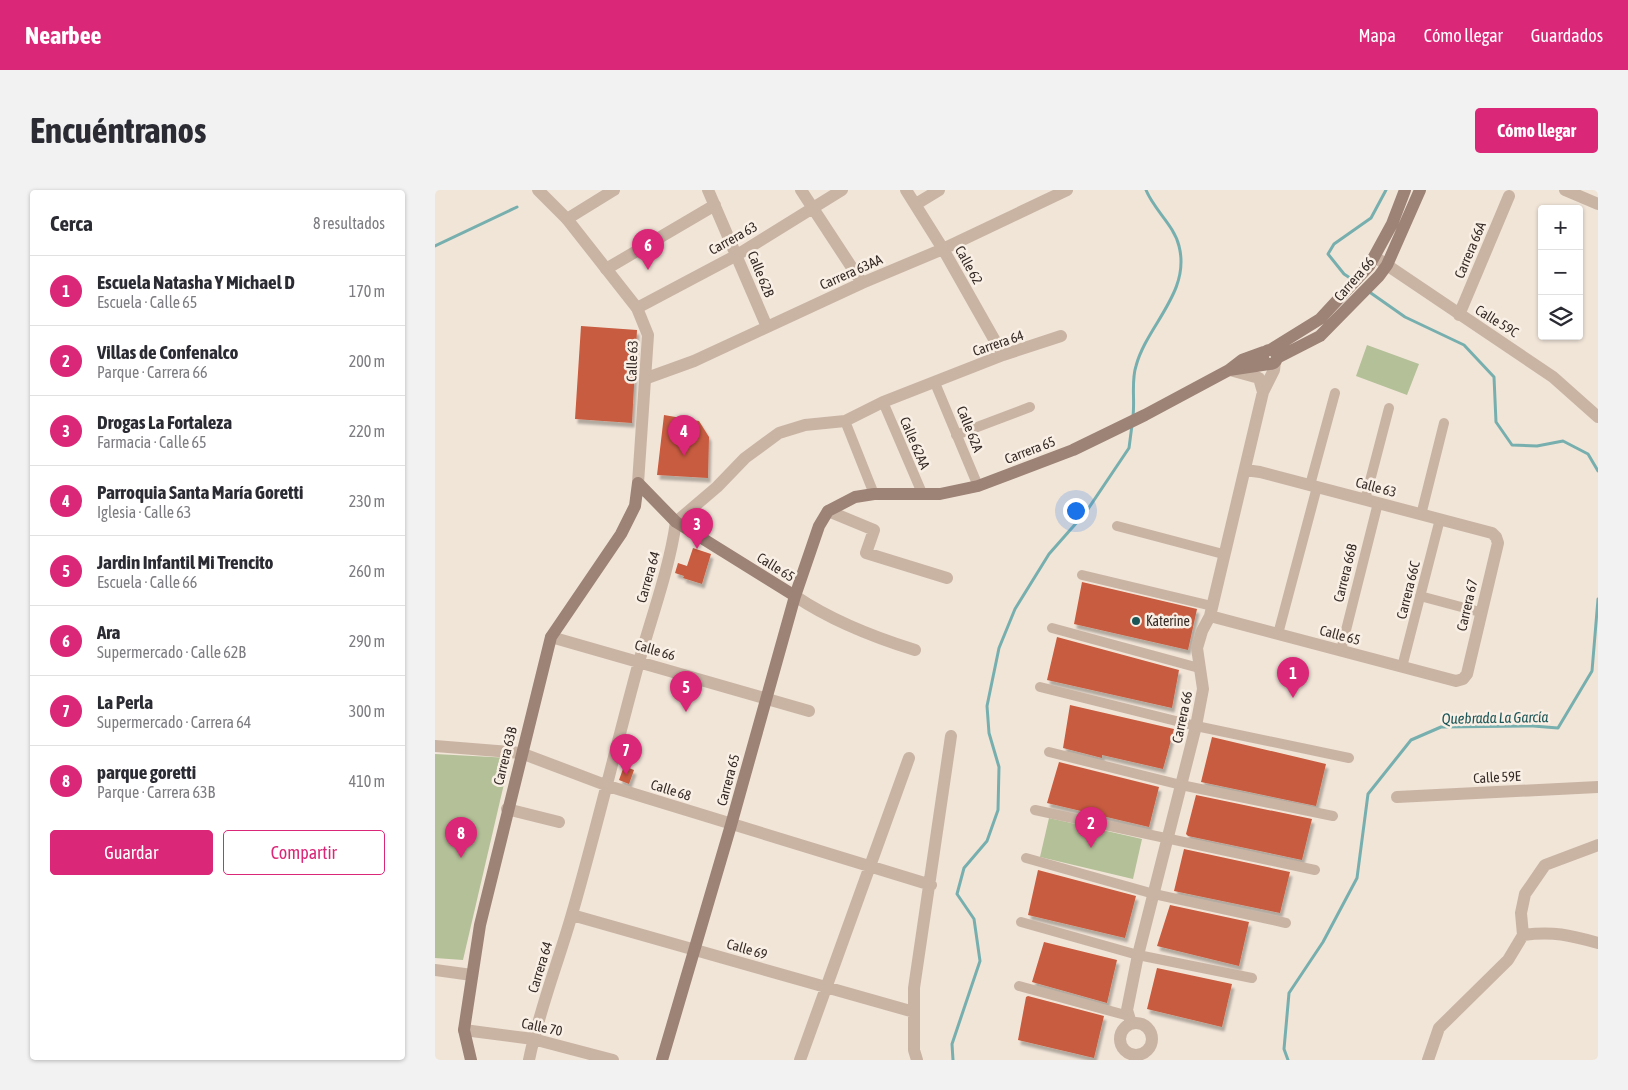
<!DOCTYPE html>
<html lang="es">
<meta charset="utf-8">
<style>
:root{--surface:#fff;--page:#f2f2f3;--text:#2b2b33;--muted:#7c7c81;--line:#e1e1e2;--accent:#db2777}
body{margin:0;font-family:"Asap Condensed",sans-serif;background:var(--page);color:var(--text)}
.controls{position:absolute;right:15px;top:15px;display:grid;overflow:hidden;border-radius:5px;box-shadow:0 1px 4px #0004}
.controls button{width:45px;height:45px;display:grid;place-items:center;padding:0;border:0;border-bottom:1px solid var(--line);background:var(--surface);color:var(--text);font:25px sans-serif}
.you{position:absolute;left:640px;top:320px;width:18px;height:18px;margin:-12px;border:4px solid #fff;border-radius:50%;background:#1a73e8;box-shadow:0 0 0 8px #1a73e833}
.badge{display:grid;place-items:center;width:32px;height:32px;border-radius:50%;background:var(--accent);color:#fff;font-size:16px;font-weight:700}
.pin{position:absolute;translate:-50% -41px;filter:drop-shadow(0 1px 2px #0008)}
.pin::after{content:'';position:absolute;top:26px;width:18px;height:15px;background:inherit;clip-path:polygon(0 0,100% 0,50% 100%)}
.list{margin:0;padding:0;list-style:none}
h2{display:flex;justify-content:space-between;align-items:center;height:65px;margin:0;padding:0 20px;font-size:21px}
h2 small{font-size:16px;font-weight:400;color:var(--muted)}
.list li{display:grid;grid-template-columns:32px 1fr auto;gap:15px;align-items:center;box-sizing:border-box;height:70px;padding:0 20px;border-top:1px solid var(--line)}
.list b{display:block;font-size:19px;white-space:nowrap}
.list p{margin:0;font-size:16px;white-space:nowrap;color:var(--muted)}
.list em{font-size:16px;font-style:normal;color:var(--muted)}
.actions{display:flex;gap:10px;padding:15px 20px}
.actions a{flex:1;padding:11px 0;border:1px solid var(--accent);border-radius:5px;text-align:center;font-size:18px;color:var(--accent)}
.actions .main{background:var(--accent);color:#fff}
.icon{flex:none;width:28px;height:28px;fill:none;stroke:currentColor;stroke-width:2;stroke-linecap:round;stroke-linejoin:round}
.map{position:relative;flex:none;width:1163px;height:870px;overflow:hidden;border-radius:5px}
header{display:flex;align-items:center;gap:30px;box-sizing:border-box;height:70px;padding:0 25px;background:var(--accent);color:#fff}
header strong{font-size:24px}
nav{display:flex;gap:28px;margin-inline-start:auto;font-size:18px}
.intro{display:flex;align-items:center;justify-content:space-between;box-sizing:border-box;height:120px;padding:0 30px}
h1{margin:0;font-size:35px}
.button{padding:12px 22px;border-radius:5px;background:var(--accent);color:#fff;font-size:18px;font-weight:700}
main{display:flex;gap:30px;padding:0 30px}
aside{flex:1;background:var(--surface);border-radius:5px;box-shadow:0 1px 4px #0004}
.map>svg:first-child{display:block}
</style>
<header>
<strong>Nearbee</strong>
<nav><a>Mapa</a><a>Cómo llegar</a><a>Guardados</a></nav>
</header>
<div class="intro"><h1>Encuéntranos</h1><a class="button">Cómo llegar</a></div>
<main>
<aside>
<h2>Cerca<small>8 resultados</small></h2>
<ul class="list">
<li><span class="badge">1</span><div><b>Escuela Natasha Y Michael D</b><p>Escuela · Calle 65</p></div><em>170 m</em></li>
<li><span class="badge">2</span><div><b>Villas de Confenalco</b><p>Parque · Carrera 66</p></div><em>200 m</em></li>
<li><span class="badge">3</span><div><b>Drogas La Fortaleza</b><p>Farmacia · Calle 65</p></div><em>220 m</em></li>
<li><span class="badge">4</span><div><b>Parroquia Santa María Goretti</b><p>Iglesia · Calle 63</p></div><em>230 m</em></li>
<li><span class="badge">5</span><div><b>Jardin Infantil Mi Trencito</b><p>Escuela · Calle 66</p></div><em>260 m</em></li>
<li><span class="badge">6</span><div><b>Ara</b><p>Supermercado · Calle 62B</p></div><em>290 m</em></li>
<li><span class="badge">7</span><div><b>La Perla</b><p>Supermercado · Carrera 64</p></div><em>300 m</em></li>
<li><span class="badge">8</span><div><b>parque goretti</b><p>Parque · Carrera 63B</p></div><em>410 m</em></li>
</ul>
<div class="actions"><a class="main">Guardar</a><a>Compartir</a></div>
</aside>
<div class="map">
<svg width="1163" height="870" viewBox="0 0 1163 870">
<defs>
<filter id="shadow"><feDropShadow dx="2.5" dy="4.5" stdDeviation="1" flood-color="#0004"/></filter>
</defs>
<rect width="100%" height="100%" fill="#f1e5d8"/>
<path fill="#b4c098" d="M 932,155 L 984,174 L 972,205 L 921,186 Z
M 0,564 L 75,568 L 28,770 L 0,768 Z
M 614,628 L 707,649 L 698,689 L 605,667 Z"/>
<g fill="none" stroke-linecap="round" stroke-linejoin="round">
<path stroke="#77afaf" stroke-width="3" d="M 0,56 L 82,17
M 918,90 L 909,84 L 893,64 L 899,54 L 936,28 L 951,0
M 933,101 L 970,127 L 1029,155 L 1059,187 L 1061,232 L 1077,255 L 1102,256 L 1128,251 L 1153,264 L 1163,281
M 698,226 C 700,210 696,191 701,176 C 712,135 756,102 744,56 C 739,35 719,20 711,0
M 518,870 L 517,854 L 545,771 L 539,729 L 522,704 L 529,678 L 552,651 L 563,620 L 564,577 L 554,543 L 552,516 L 564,458 L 580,419 L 614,364 L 651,322 L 694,258 L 697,235
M 853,870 L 849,859 L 854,803 L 888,752 L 922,688 L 933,604 L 976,550 L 1006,537 L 1098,536 L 1123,538 L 1157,481 L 1163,409"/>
</g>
<path fill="#c85c3f" filter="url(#shadow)" d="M 146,136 L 202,140 L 197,233 L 140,229 Z
M 229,225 L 264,231 L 274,247 L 273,288 L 222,285 Z
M 258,358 L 276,364 L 267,394 L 248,388 L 249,386 L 240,383 L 243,373 L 252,376 Z
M 647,392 L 762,419 L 753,460 L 639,434 Z
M 622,447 L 744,480 L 737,518 L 612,490 Z
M 635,515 L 739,539 L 728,579 L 667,565 L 667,568 L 628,558 Z
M 777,547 L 891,574 L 881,616 L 766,592 Z
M 624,572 L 724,597 L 714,637 L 612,613 Z
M 189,576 L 199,580 L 194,594 L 184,590 Z
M 761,605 L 877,629 L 867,670 L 753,646 L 751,644 Z
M 749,659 L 855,682 L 845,723 L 739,701 Z
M 603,680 L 701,706 L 690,748 L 593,725 Z
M 735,715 L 814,732 L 804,776 L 722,756 Z
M 609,752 L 682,770 L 672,813 L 597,792 Z
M 722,778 L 797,794 L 787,837 L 712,819 Z
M 593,806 L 669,826 L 659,868 L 583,850 L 591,807 Z"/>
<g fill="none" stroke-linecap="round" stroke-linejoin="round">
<path stroke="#c9b4a4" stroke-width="10" d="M 500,193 L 543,296
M 448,212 L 487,303
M 410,231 L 439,304
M 521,245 L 595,217
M 875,295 L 900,203
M 930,310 L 954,218
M 986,325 L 1009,233
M 682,336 L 788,364
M 647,385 L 777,416
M 985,406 L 1045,422
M 617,438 L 764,478
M 843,444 L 882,297
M 906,460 L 943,313
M 967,477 L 1005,329
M 605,497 L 761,536 L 914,568
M 614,562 L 746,595 L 898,626
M 600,620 L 880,680
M 591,668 L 719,704 L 851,733
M 586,732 L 703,765 L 817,788
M 584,796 L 694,826"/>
<path stroke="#c9b4a4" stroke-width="12" d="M 273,0 L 332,137
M 366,0 L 427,93
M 471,0 L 508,59 L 568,165
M 1130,0 L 1163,14
M 481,14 L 504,0
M 132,29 L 179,0
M 940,67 L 1118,187 L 1163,227
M 171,79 L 280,15
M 202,118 L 302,65 L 407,0
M 1024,125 L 1074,6
M 795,180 L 824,188 L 828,202
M 212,188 L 259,171 L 427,93 L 508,59 L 632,0
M 393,321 L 439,340 L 431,363 L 512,388
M 360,406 C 397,431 438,447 480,460
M 775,426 L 1021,491 L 1028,489 L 1032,484 L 1063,353 L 1061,347 L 1057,343 L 825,282 L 810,280
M 116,447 L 374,521
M 0,556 L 86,563 L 173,596 L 496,695
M 962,607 L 1163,597
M 72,619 L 124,632
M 137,725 L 479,822
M 1088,745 C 1118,741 1135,745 1163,753
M 0,780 L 37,785
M685 849a16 16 0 1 1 32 0a16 16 0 1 1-32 0Z
M 696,833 L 692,820 L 703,765 L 761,536 L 768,499 L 762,458 L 767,441 L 775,426 L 828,202 L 839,180 L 840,172
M 29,840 L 98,849 L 178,870
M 94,870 C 104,820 123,773 137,724 C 161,641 181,556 204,472 C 217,425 234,380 241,332 L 282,297 L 310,268 L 344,243 L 370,235 L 410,231 L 448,212 L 568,165 L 626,146
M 365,870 L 474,568
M 482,870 L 479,860 L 479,798 L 516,546
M 993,870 L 1004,838 L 1073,770 L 1088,745 L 1086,723 L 1090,704 L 1110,675 L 1163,655"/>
<path stroke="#c9b4a4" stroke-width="12" d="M 103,0 L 132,29 L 202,118 L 213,145 L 203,293"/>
<path stroke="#9d8276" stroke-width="12" d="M 835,160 L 885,129 L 934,76 L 957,34 L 970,0
M828 167a7 7 0 1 1 14 0a7 7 0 1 1-14 0Z
M 842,168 L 885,146 L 944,86 L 952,75 L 985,0
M 794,180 L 834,174
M 203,293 L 241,332 L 360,406
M 36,870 L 29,840 L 45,735 L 116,447 L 186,344 L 200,316 L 203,293
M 227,870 L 296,635 L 360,406 L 384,336 L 393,321 L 420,307 L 439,304 L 505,304 L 543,296 L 638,260 L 710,225 L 794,180 L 807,170 L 829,162"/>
</g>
<circle fill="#1b5557" stroke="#f9efe4" stroke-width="2" cx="701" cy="431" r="5"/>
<g text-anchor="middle" stroke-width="5" stroke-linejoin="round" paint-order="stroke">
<g font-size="14" fill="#352a26" stroke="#f9efe4">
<text transform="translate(298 48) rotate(-29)" y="5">Carrera 63</text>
<text transform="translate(1035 60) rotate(-67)" y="5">Carrera 66A</text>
<text transform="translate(534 75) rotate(61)" y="5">Calle 62</text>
<text transform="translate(416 82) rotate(-24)" y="5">Carrera 63AA</text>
<text transform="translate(326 84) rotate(68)" y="5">Calle 62B</text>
<text transform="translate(919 89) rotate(-49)" y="5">Carrera 66</text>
<text transform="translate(1062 131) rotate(32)" y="5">Calle 59C</text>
<text transform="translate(563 153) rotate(-19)" y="5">Carrera 64</text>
<text transform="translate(197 171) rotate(-88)" y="5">Calle 63</text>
<text transform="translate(535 239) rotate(68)" y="5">Calle 62A</text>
<text transform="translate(480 253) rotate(67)" y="5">Calle 62AA</text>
<text transform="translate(595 260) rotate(-21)" y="5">Carrera 65</text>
<text transform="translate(941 297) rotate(15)" y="5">Calle 63</text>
<text transform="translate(341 377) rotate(32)" y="5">Calle 65</text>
<text transform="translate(910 383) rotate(-76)" y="5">Carrera 66B</text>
<text transform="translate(213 387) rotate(-74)" y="5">Carrera 64</text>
<text transform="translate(973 400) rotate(-76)" y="5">Carrera 66C</text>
<text transform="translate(1032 415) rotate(-77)" y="5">Carrera 67</text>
<text transform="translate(905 445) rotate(15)" y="5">Calle 65</text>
<text transform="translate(220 460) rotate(16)" y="5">Calle 66</text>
<text transform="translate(747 527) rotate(-78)" y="5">Carrera 66</text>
<text transform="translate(70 566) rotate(-76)" y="5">Carrera 63B</text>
<text transform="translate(1062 587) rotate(-3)" y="5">Calle 59E</text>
<text transform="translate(293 590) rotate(-75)" y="5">Carrera 65</text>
<text transform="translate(236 600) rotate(17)" y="5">Calle 68</text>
<text transform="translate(312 759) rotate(16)" y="5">Calle 69</text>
<text transform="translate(105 777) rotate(-73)" y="5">Carrera 64</text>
<text transform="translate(107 837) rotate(12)" y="5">Calle 70</text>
</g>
<g font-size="14" fill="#352a26" stroke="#f9efe4" text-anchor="start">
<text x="711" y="436">Katerine</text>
</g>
<g font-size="15" font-style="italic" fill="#1b5557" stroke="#f9efe4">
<text transform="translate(1060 528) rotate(-1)" y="5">Quebrada La García</text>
</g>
</g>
</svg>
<div class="controls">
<button>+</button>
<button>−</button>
<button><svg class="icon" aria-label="layers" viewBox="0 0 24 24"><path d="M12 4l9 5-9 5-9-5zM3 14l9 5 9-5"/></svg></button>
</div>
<div class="you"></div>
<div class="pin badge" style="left:858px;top:508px">1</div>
<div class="pin badge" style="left:656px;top:658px">2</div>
<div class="pin badge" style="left:262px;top:359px">3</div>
<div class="pin badge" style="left:249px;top:266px">4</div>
<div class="pin badge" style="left:251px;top:522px">5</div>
<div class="pin badge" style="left:213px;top:80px">6</div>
<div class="pin badge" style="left:191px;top:585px">7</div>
<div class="pin badge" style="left:26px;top:668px">8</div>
</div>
</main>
